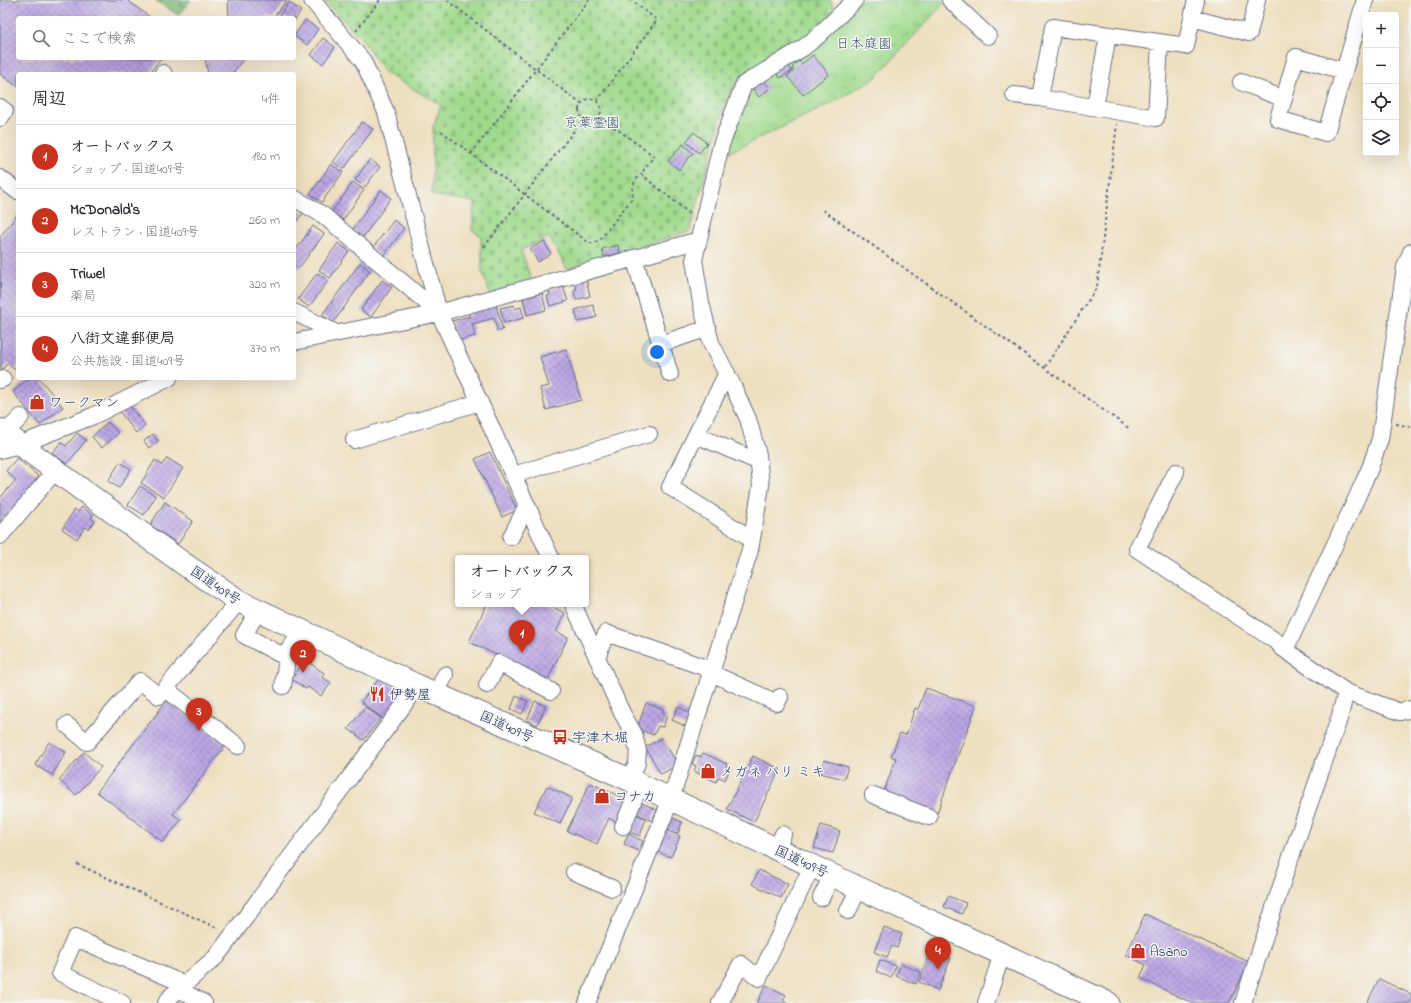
<!DOCTYPE html>
<html lang="ja">
<meta charset="utf-8">
<style>
:root{--surface:#fff;--page:#f7f7f7;--text:#2b2b33;--muted:#7c7c81;--line:#e1e1e2;--accent:#c8321e}
body{margin:0;font-family:"Indie Flower","Klee One",sans-serif;background:var(--page);color:var(--text)}
.controls{position:absolute;right:12px;top:12px;display:grid;overflow:hidden;border-radius:4px;box-shadow:0 4px 16px #0002}
.controls button{width:36px;height:36px;display:grid;place-items:center;padding:0;border:0;border-bottom:1px solid var(--line);background:var(--surface);color:var(--text);font:20px sans-serif}
.you{position:absolute;left:657px;top:352px;width:14px;height:14px;margin:-10px;border:3px solid #fff;border-radius:50%;background:#1a73e8;box-shadow:0 0 0 6px #1a73e833}
.badge{display:grid;place-items:center;width:26px;height:26px;border-radius:50%;background:var(--accent);color:#fff;font-size:13px;font-weight:700}
.pin{position:absolute;translate:-50% -33px;filter:drop-shadow(0 1px 2px #0008)}
.pin::after{content:'';position:absolute;top:21px;width:14px;height:12px;background:inherit;clip-path:polygon(0 0,100% 0,50% 100%)}
.popup{position:absolute;left:455px;top:555px;width:134px;height:52px;box-sizing:border-box;display:grid;place-content:center;border-radius:4px;background:var(--surface);filter:drop-shadow(0 1px 3px #0005);font-size:13px;white-space:nowrap;color:var(--muted)}
.popup b{font-size:15px;color:var(--text)}
.popup::after{content:'';position:absolute;left:50%;top:100%;margin-left:-8px;border:8px solid transparent;border-top-color:var(--surface)}
.list{margin:0;padding:0;list-style:none}
h2{display:flex;justify-content:space-between;align-items:center;height:52px;margin:0;padding:0 16px;font-size:17px}
h2 small{font-size:13px;font-weight:400;color:var(--muted)}
.list li{display:grid;grid-template-columns:26px 1fr auto;gap:12px;align-items:center;box-sizing:border-box;height:64px;padding:0 16px;border-top:1px solid var(--line)}
.list b{display:block;font-size:15px;white-space:nowrap}
.list p{margin:0;font-size:13px;white-space:nowrap;color:var(--muted)}
.list em{font-size:13px;font-style:normal;color:var(--muted)}
.icon{flex:none;width:22px;height:22px;fill:none;stroke:currentColor;stroke-width:2;stroke-linecap:round;stroke-linejoin:round}
.map{position:relative;flex:none;width:1411px;height:1003px;overflow:hidden}
.search{position:absolute;background:var(--surface);box-shadow:0 4px 16px #0002;left:16px;top:16px;width:280px;height:44px;display:flex;align-items:center;gap:10px;box-sizing:border-box;padding:0 14px;border-radius:4px;color:var(--muted);font-size:15px}
.panel{position:absolute;background:var(--surface);box-shadow:0 4px 16px #0002;left:16px;top:72px;width:280px;height:308px;border-radius:4px}
.map>svg:first-child{display:block}
</style>
<div class="map">
<svg width="1411" height="1003" viewBox="0 0 1411 1003">
<defs>
<pattern id="forest-firs" width="22" height="20" patternUnits="userSpaceOnUse"><rect width="22" height="20" fill="#80ba78"/><path d="M5 1l3.5 6h-7zM16 11l3.5 6h-7z" fill="#689866"/></pattern>
<pattern id="cemetery-stones" width="16" height="16" patternUnits="userSpaceOnUse"><rect width="16" height="16" fill="#a0da8d"/><path d="M2 7V4a2 2 0 0 1 4 0v3zM10 15v-3a2 2 0 0 1 4 0v3z" fill="#89bb7c"/></pattern>
<pattern id="park-tufts" width="24" height="20" patternUnits="userSpaceOnUse"><rect width="24" height="20" fill="#a0da8d"/><path d="M3 7l-1-3M5 7V3M7 7l1-3M15 17l-1-3M17 17v-4M19 17l1-3" fill="none" stroke="#89bb7c"/></pattern>
<pattern id="building-cross-hatch" width="8" height="8" patternUnits="userSpaceOnUse"><rect width="8" height="8" fill="#bba6e4"/><path d="M0 0l8 8M0 8l8-8" fill="none" stroke="#9788bc"/></pattern>
</defs>
<rect width="100%" height="100%" fill="#f6f6f2"/>
<filter id="ink" filterUnits="userSpaceOnUse"><feTurbulence type="fractalNoise" baseFrequency=".025" numOctaves="2"/><feDisplacementMap in="SourceGraphic" scale="8" xChannelSelector="R" yChannelSelector="G"/><feConvolveMatrix kernelMatrix="1 2 1 2 8 2 1 2 1" color-interpolation-filters="sRGB"/></filter>
<filter id="wash" filterUnits="userSpaceOnUse"><feTurbulence type="fractalNoise" baseFrequency=".012" numOctaves="4" result="noise"/><feDisplacementMap in="SourceGraphic" scale="16" xChannelSelector="R" yChannelSelector="G"/><feGaussianBlur stdDeviation="0.9" result="paint"/><feColorMatrix in="noise" values="0 0 0 0 0 0 0 0 0 0 0 0 0 0 0 0 0 1.4 0 .05"/><feComposite in="paint" operator="in"/></filter>
<g filter="url(#wash)">
<rect width="100%" height="100%" fill="#eedfbf"/>
<path fill="url(#forest-firs)" stroke="#4e746b" d="M 155,0 L 191,0 L 178,15 Z"/>
<path fill="url(#cemetery-stones)" stroke="#5e8476" d="M 323,0 L 830,0 L 835,11 L 805,40 L 750,72 L 734,85 L 724,107 L 690,231 L 567,269 L 549,237 L 521,250 L 532,281 L 490,294 L 482,271 L 481,236 L 472,230 L 474,202 L 432,195 L 433,127 L 441,105 L 384,72 L 362,39 Z"/>
<path fill="url(#park-tufts)" stroke="#5e8476" d="M 861,0 L 943,0 L 945,2 L 875,78 L 832,103 L 724,155 L 749,87 Z"/>
<g id="blocks">
<path fill="url(#building-cross-hatch)" d="M 0,0 L 127,0 L 151,18 L 18,18 L 18,58 L 161,58 L 149,74 L 18,74 L 18,87 L 0,74 Z
M 228,0 L 286,0 L 286,1 L 273,18 L 229,18 Z
M 289,2 L 301,11 L 294,21 L 294,18 L 278,18 Z
M 305,20 L 318,29 L 307,45 L 294,36 Z
M 323,38 L 335,47 L 323,64 L 311,55 Z
M 813,55 L 829,74 L 803,95 L 787,76 L 794,71 L 792,68 L 799,61 L 802,64 Z
M 205,58 L 244,58 L 232,74 L 208,74 Z
M 787,63 L 792,71 L 780,78 L 775,70 Z
M 762,79 L 770,88 L 759,97 L 752,88 Z
M 362,122 L 373,129 L 344,169 L 333,162 Z
M 694,132 L 707,143 L 699,153 L 686,142 Z
M 683,144 L 693,153 L 679,170 L 668,161 Z
M 370,159 L 380,167 L 365,187 L 355,180 Z
M 331,164 L 343,172 L 322,202 L 310,194 Z
M 353,182 L 364,190 L 343,220 L 332,212 Z
M 381,190 L 391,198 L 363,237 L 352,230 Z
M 294,207 L 303,213 L 294,225 Z
M 18,214 L 18,366 L 14,369 L 7,363 L 1,372 L 0,237 Z
M 394,220 L 404,228 L 383,257 L 372,249 Z
M 313,226 L 324,234 L 299,268 L 294,265 L 294,252 Z
M 544,241 L 551,254 L 538,262 L 530,249 Z
M 338,243 L 349,251 L 330,278 L 319,270 Z
M 618,245 L 620,253 L 604,257 L 602,249 Z
M 360,263 L 370,271 L 333,323 L 322,315 Z
M 317,273 L 328,281 L 309,307 L 298,299 Z
M 586,278 L 590,296 L 576,300 L 574,291 L 577,290 L 575,281 Z
M 382,280 L 392,287 L 371,317 L 361,310 Z
M 563,286 L 568,301 L 550,306 L 547,296 L 550,295 L 549,290 Z
M 542,293 L 546,310 L 527,315 L 523,298 Z
M 496,305 L 503,330 L 497,331 L 494,318 L 472,324 L 475,336 L 457,341 L 452,321 L 470,316 L 469,313 Z
M 514,305 L 515,309 L 521,307 L 524,318 L 504,323 L 500,308 Z
M 593,305 L 597,317 L 578,322 L 575,310 Z
M 566,349 L 581,400 L 546,410 L 540,388 L 549,386 L 540,357 Z
M 30,378 L 39,378 L 63,407 L 40,425 L 13,392 Z
M 129,405 L 145,425 L 136,433 L 120,412 Z
M 108,422 L 118,433 L 102,448 L 92,437 Z
M 77,433 L 86,440 L 67,464 L 52,453 L 61,442 L 66,446 Z
M 153,434 L 158,441 L 149,448 L 144,441 Z
M 490,452 L 517,510 L 502,517 L 475,459 Z
M 17,458 L 39,477 L 0,523 L 0,498 L 16,480 L 6,471 Z
M 167,458 L 183,468 L 164,497 L 141,483 L 155,460 L 162,465 Z
M 120,462 L 131,469 L 119,488 L 108,481 Z
M 140,486 L 156,496 L 144,515 L 128,505 Z
M 165,502 L 193,521 L 178,544 L 150,525 Z
M 82,507 L 93,515 L 91,518 L 95,521 L 89,529 L 85,527 L 77,539 L 62,529 L 75,509 L 78,512 Z
M 487,604 L 546,604 L 565,613 L 556,632 L 568,637 L 548,679 L 469,642 Z
M 305,660 L 324,673 L 322,677 L 331,683 L 321,696 L 308,687 L 306,689 L 292,679 Z
M 380,677 L 405,696 L 386,721 L 361,702 Z
M 926,688 L 976,706 L 937,813 L 883,794 L 896,758 L 891,757 L 900,733 L 906,735 L 915,708 L 918,709 Z
M 516,696 L 528,701 L 522,714 L 511,709 Z
M 167,700 L 226,745 L 173,814 L 181,820 L 163,842 L 97,792 Z
M 535,701 L 546,706 L 537,725 L 527,720 Z
M 646,703 L 664,710 L 662,715 L 667,716 L 663,727 L 658,726 L 654,735 L 637,729 Z
M 365,707 L 381,718 L 364,740 L 348,729 Z
M 678,707 L 694,715 L 689,728 L 672,720 Z
M 662,738 L 678,765 L 661,774 L 645,747 Z
M 49,742 L 66,752 L 52,775 L 35,765 Z
M 84,752 L 101,767 L 76,795 L 59,780 Z
M 703,753 L 727,764 L 725,769 L 729,771 L 725,780 L 719,777 L 716,782 L 694,771 L 696,766 L 692,764 L 696,755 L 701,757 Z
M 753,756 L 780,769 L 754,822 L 727,809 Z
M 824,760 L 848,767 L 844,779 L 820,773 Z
M 590,783 L 628,800 L 618,823 L 609,818 L 597,844 L 567,831 Z
M 547,786 L 572,798 L 560,824 L 534,812 Z
M 640,802 L 657,810 L 652,821 L 635,813 Z
M 635,814 L 646,818 L 640,836 L 628,832 Z
M 668,816 L 682,822 L 678,833 L 663,827 Z
M 821,825 L 840,831 L 833,853 L 814,848 Z
M 663,829 L 680,836 L 671,857 L 655,851 Z
M 628,834 L 643,841 L 638,851 L 624,844 Z
M 759,870 L 788,884 L 781,898 L 752,884 Z
M 948,896 L 966,903 L 962,914 L 944,907 Z
M 1145,914 L 1249,962 L 1229,1003 L 1192,1003 L 1140,978 L 1146,965 L 1126,955 Z
M 884,927 L 902,934 L 897,948 L 892,946 L 887,957 L 874,952 Z
M 933,945 L 945,950 L 943,955 L 951,958 L 938,990 L 919,982 Z
M 880,960 L 896,966 L 891,978 L 876,971 Z
M 901,964 L 921,972 L 916,984 L 896,976 Z
M 1379,979 L 1411,994 L 1411,1003 L 1367,1003 Z
M 766,985 L 786,995 L 783,1000 L 788,1003 L 757,1003 Z"/>
</g>
</g>
<g filter="url(#ink)">
<use href="#blocks" fill-opacity="0" stroke="#656d80" stroke-width="1"/>
<g fill="none" stroke-linecap="round" stroke-linejoin="round">
<defs>
<path id="minor" d="M 312,0 L 363,61 L 386,112 L 439,313 L 551,558
M 950,0 L 988,36
M 1192,18 L 1249,33 L 1257,0
M 1344,71 L 1296,57 L 1278,119 L 1326,133 L 1365,0
M 163,73 L 164,74
M 1241,82 L 1284,99
M 1014,95 L 1040,98 L 1156,118 L 1160,42
M 1040,98 L 1053,27 L 1186,46 L 1196,0
M 0,107 L 5,111 L 0,118
M 1095,107 L 1108,35
M 0,178 L 17,191
M 294,198 L 323,215 L 439,313
M 634,258 L 670,374
M 294,312 L 336,333
M 294,342 L 439,313 L 699,240
M 661,344 L 708,328
M 727,373 L 670,487 L 752,539
M 0,380 L 3,379
M 4,434 L 21,417
M 696,435 L 759,462
M 354,440 L 480,402
M 0,450 L 19,445 L 93,416 L 169,378
M 1176,472 L 1137,549 L 1286,648
M 513,475 L 649,434
M 0,536 L 55,471
M 511,537 L 527,505
M 573,604 L 622,713 L 634,734 L 638,751 L 637,763 L 630,780
M 258,611 L 244,635 L 287,658
M 1286,648 L 1352,508 L 1370,468 L 1380,439 L 1405,267 L 1411,252
M 1286,648 L 1281,647 L 1346,692 L 1400,712 L 1411,709
M 597,658 L 606,633 L 712,670
M 711,673 L 777,703 L 780,697
M 487,685 L 499,663 L 551,691
M 283,686 L 288,651 L 302,631
M 171,693 L 238,746
M 436,694 L 445,675
M 67,725 L 87,742 L 140,681 L 159,696 L 239,601
M 873,795 L 929,817
M 623,826 L 640,785
M 777,849 L 783,834
M 574,872 L 612,888
M 821,898 L 832,875
M 848,911 L 859,888
M 178,989 L 204,1003
M 122,1003 L 60,973 L 75,938 L 184,984
M 166,1003 L 172,995 L 216,957 L 418,686
M 587,1003 L 671,799 L 750,550 L 761,486 L 758,455 L 748,419 L 733,386 L 711,343 L 701,303 L 694,260 L 721,145 L 744,84 L 803,48 L 818,36 L 855,0
M 720,1003 L 741,964 L 759,978 L 812,866
M 986,1003 L 1002,954
M 1243,1003 L 1286,871 L 1339,719 L 1346,692"/>
<path id="highway" d="M 0,430 L 184,564 L 239,601 L 418,686 L 630,780 L 859,888 L 1108,1003"/>
</defs>
<use href="#minor" stroke="#656d80" stroke-width="18"/>
<use href="#highway" stroke="#656d80" stroke-width="24"/>
<path stroke="#656d80" stroke-width="2" stroke-dasharray="3 3" stroke-linecap="butt" d="M 447,0 L 581,104
M 356,31 L 380,0
M579 110a11 11 0 1 1 22 0a11 11 0 1 1-22 0Z
M 597,101 L 657,20 L 631,0
M 599,116 L 654,156 L 641,174 L 690,214
M 441,131 L 589,243 L 594,243 L 600,240 L 633,197 C 632,187 633,182 641,174
M 471,154 L 589,0
M 823,210 L 1130,429
M 484,247 L 584,118
M 1045,367 L 1097,287 L 1117,124
M 1396,424 L 1411,427
M 77,864 L 219,929"/>
<use href="#minor" stroke="#fff" stroke-width="16"/>
<use href="#highway" stroke="#fff" stroke-width="22"/>
</g>
</g>
<defs>
<symbol id="shop-bare" viewBox="-9 -9 18 18"><path d="M-5-2.5h2.3a2.7 3.5 0 0 1 5.4 0H5L5.5 6h-11ZM-1.5-2.5h3a1.5 2.3 0 0 0-3 0Z" fill="#c8321e" stroke="#f6f6f2" stroke-width="2.5" paint-order="stroke"/></symbol>
<symbol id="restaurant-bare" viewBox="-9 -9 18 18"><path d="M-5-6h1v4h1v-4h1v4h1v-4h1v5L-1.5 .5V6h-2V.5L-5-1ZM5-6V6H3V1.5H1.5Q1.5-4 5-6Z" fill="#c8321e" stroke="#f6f6f2" stroke-width="2.5" paint-order="stroke"/></symbol>
<symbol id="bus-bare" viewBox="-9 -9 18 18"><path d="M-5-6H5V4H4V6H2V4H-2V6H-4V4H-5ZM-3.5-4V0h7V-4ZM-3.5 1.2v1.5H-2V1.2ZM2 1.2v1.5H3.5V1.2Z" fill="#c8321e" stroke="#f6f6f2" stroke-width="2.5" paint-order="stroke"/></symbol>
</defs>
<g fill-rule="evenodd">
<use href="#shop-bare" x="26" y="391" width="22" height="22"/>
<use href="#restaurant-bare" x="366" y="683" width="22" height="22"/>
<use href="#bus-bare" x="549" y="726" width="22" height="22"/>
<use href="#shop-bare" x="697" y="760" width="22" height="22"/>
<use href="#shop-bare" x="591" y="785" width="22" height="22"/>
<use href="#shop-bare" x="1127" y="940" width="22" height="22"/>
</g>
<g text-anchor="middle" stroke-width="3" stroke-linejoin="round" paint-order="stroke">
<g font-size="14" fill="#3c5a6a" stroke="#f6f6f2">
<text x="864" y="48">日本庭園</text>
<text x="592" y="127">京葉霊園</text>
</g>
<g font-size="14" fill="#1b2f5e" stroke="#f6f6f2" text-anchor="start">
<text x="49" y="407">ワークマン</text>
<text x="389" y="699">伊勢屋</text>
<text x="572" y="742">宇津木堀</text>
<text x="720" y="776">メガネ パリ ミキ</text>
<text x="614" y="801">コナカ</text>
<text x="1150" y="956">Asano</text>
</g>
<g font-size="14" fill="#1b2f5e" stroke="#f6f6f2">
<text transform="translate(216 585) rotate(34)" y="5">国道409号</text>
<text transform="translate(507 726) rotate(24)" y="5">国道409号</text>
<text transform="translate(802 861) rotate(25)" y="5">国道409号</text>
</g>
</g>
</svg>
<div class="controls">
<button>+</button>
<button>−</button>
<button><svg class="icon" aria-label="locate" viewBox="0 0 24 24"><circle cx="12" cy="12" r="6"/><path d="M12 2v4M12 18v4M2 12h4M18 12h4"/></svg></button>
<button><svg class="icon" aria-label="layers" viewBox="0 0 24 24"><path d="M12 4l9 5-9 5-9-5zM3 14l9 5 9-5"/></svg></button>
</div>
<div class="you"></div>
<div class="pin badge" style="left:522px;top:653px">1</div>
<div class="popup"><b>オートバックス</b>ショップ</div>
<div class="pin badge" style="left:303px;top:673px">2</div>
<div class="pin badge" style="left:199px;top:731px">3</div>
<div class="pin badge" style="left:938px;top:970px">4</div>
<div class="search"><svg class="icon" aria-label="search" viewBox="0 0 24 24"><circle cx="10" cy="10" r="6"/><path d="M15 15l6 6"/></svg>ここで検索</div>
<section class="panel">
<h2>周辺<small>4件</small></h2>
<ul class="list">
<li><span class="badge">1</span><div><b>オートバックス</b><p>ショップ · 国道409号</p></div><em>180 m</em></li>
<li><span class="badge">2</span><div><b>McDonald's</b><p>レストラン · 国道409号</p></div><em>260 m</em></li>
<li><span class="badge">3</span><div><b>Triwel</b><p>薬局</p></div><em>320 m</em></li>
<li><span class="badge">4</span><div><b>八街文違郵便局</b><p>公共施設 · 国道409号</p></div><em>370 m</em></li>
</ul>
</section>
</div>
